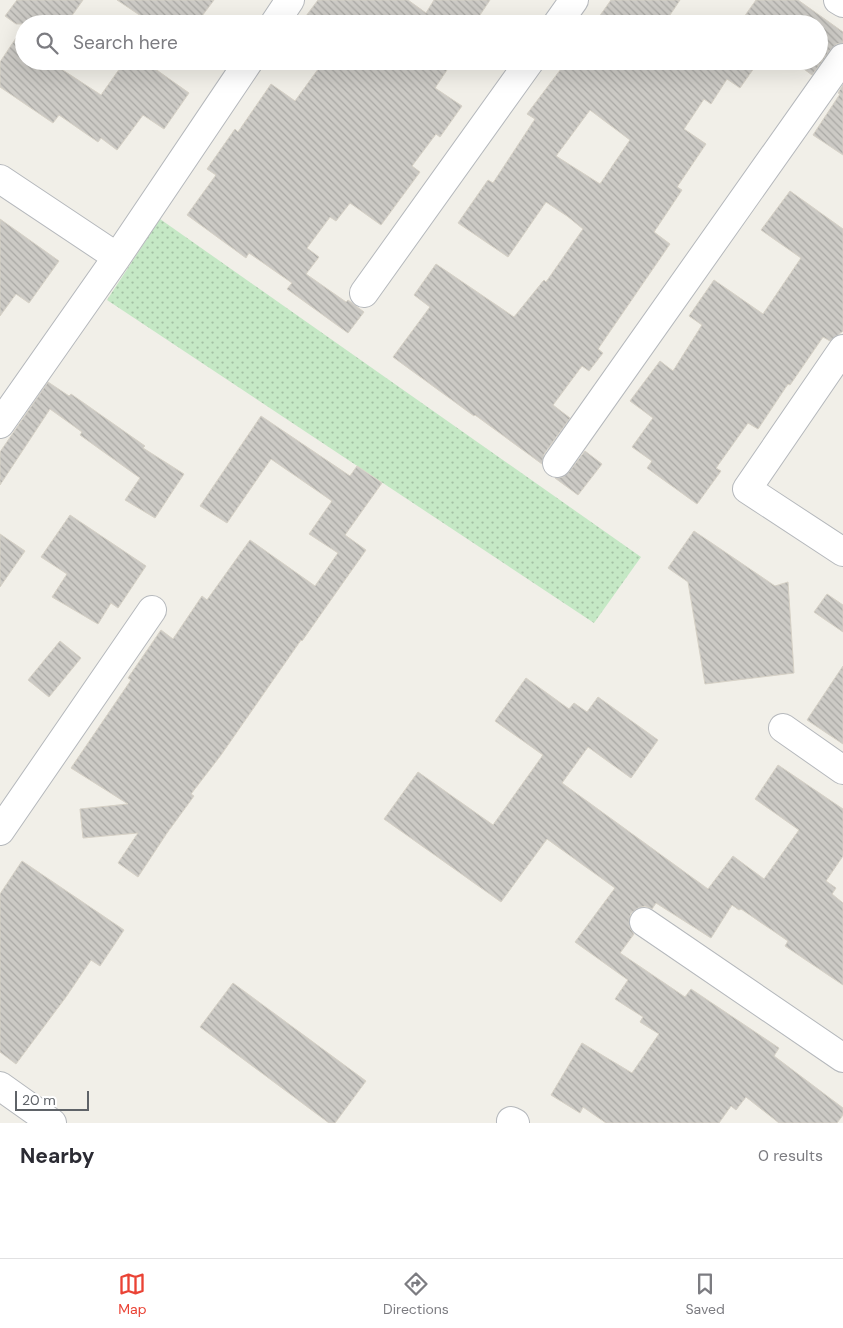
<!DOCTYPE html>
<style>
:root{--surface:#fff;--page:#f7f7f7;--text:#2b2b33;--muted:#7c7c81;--line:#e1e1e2;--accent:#ea4335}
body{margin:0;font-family:"DM Sans",sans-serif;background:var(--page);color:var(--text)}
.scale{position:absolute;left:15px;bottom:12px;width:74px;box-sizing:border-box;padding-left:5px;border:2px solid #5f6368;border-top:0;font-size:14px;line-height:18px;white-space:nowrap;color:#5f6368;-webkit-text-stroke:4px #fff;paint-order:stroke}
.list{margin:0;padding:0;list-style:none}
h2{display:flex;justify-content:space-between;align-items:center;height:65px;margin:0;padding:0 20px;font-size:21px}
h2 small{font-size:16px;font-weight:400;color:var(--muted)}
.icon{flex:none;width:28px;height:28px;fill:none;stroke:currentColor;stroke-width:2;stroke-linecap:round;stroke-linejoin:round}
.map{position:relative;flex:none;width:843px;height:1123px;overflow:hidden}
.search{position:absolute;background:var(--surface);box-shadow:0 5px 20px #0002;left:15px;right:15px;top:15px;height:55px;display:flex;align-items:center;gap:12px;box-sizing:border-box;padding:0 18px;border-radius:28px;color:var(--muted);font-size:19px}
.sheet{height:135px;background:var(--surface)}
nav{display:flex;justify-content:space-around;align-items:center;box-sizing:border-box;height:70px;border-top:1px solid var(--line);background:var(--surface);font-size:14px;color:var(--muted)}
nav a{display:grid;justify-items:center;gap:2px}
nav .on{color:var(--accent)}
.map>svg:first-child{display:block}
</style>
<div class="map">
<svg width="843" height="1123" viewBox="0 0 843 1123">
<defs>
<pattern id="park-dots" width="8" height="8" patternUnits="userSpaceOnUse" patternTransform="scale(1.25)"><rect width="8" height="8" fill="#c5e8c5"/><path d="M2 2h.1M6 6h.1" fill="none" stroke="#a3c0a4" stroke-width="1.8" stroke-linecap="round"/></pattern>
<pattern id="building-back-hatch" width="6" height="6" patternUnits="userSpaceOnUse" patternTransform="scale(1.25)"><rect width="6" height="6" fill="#cccac5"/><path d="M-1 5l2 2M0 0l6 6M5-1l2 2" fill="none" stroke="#a9a8a4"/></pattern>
</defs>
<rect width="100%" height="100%" fill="#f1efe8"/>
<path fill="url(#park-dots)" d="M 160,219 L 641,557 L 594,623 L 107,300 Z"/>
<path fill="url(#building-back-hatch)" stroke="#d6d1c6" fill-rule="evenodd" d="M 17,0 L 83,0 L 66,24 L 16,24 L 5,16 Z
M 117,0 L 214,0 L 196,24 L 153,24 Z
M 318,0 L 408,0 L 426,13 L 434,0 L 490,0 L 474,24 L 300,24 Z
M 611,0 L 680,0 L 664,24 L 594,24 Z
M 756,0 L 798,0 L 843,32 L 843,43 L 836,44 L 831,49 L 812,75 L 793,61 L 819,61 L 819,24 L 739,24 Z
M 24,26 L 24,61 L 49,61 L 101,95 L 125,61 L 144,61 L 189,93 L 164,129 L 143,115 L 117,150 L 101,138 L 98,142 L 59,115 L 53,123 L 0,87 L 0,62 Z
M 324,61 L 453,61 L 435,88 L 462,106 L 440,137 L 436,134 L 412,166 L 420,172 L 381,225 L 350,203 L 336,221 L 330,217 L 307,248 L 319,257 L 306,274 L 346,302 L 348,300 L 364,312 L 348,333 L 287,289 L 292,283 L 249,253 L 246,258 L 187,215 L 216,175 L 207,169 L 235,129 L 238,132 L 271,84 L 295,101 Z
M 567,61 L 759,61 L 740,88 L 727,79 L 711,104 L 704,99 L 684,129 L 706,144 L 677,187 L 682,190 L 654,232 L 670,244 L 598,349 L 603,353 L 589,371 L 582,366 L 553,405 L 570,418 L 544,454 L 542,464 L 475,415 L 474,416 L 393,357 L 430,307 L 414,295 L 436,264 L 514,317 L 544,280 L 546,282 L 583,229 L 567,216 L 546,202 L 508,257 L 458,223 L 488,180 L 493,183 L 535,119 L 527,114 ZM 590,110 L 630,140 L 600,184 L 556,156 Z
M 843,85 L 843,155 L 813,135 L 840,94 L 838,93 Z
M 790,191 L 843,229 L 843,331 L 830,341 L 823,337 L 790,385 L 788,384 L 758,429 L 748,423 L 716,468 L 721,471 L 697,504 L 647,468 L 652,461 L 632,447 L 653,418 L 630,401 L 660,361 L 673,371 L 702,325 L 689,316 L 714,280 L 763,314 L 801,258 L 761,230 Z
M 0,219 L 59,261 L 29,303 L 16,294 L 0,316 Z
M 48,382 L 69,396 L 71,394 L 145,446 L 143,448 L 184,474 L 155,518 L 125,500 L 140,478 L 80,435 L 82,432 L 50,409 L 0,485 L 0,452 Z
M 261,416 L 350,476 L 357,466 L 382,483 L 345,535 L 366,550 L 302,641 L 301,640 L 221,755 L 191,794 L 194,796 L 167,833 L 138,877 L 118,863 L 138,833 L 83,838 L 80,809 L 128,804 L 71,768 L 131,680 L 128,678 L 161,630 L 173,639 L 202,596 L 207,600 L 250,540 L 315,586 L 338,553 L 309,534 L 332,501 L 271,459 L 227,523 L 200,506 Z
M 585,451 L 602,464 L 578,495 L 555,478 L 563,477 L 569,472 Z
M 70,515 L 146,566 L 118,608 L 111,603 L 98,624 L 52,597 L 67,574 L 41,557 Z
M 694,531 L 775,586 L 788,582 L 794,673 L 705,684 L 688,582 L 668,568 Z
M 0,534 L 25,551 L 0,587 Z
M 827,594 L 843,605 L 843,632 L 814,612 Z
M 60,641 L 81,658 L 49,697 L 28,680 Z
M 843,666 L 843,744 L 807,720 Z
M 526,678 L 569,709 L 574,703 L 587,712 L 598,697 L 658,740 L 631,778 L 588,747 L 562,783 L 708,889 L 733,856 L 764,879 L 799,830 L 755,799 L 778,765 L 843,809 L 843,856 L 826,881 L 836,888 L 832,894 L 843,903 L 843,985 L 785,946 L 788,941 L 741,909 L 739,910 L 732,905 L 711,938 L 656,903 L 652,909 L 645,906 L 638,908 L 631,913 L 629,920 L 630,928 L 634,934 L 620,953 L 685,997 L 691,989 L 779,1048 L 774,1056 L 843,1108 L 843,1115 L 837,1123 L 779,1123 L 746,1097 L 736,1110 L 731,1106 L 719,1123 L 606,1123 L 583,1107 L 580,1113 L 551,1095 L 582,1043 L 632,1073 L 659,1034 L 640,1022 L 643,1017 L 615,999 L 628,980 L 575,942 L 615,888 L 547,839 L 501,902 L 384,819 L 418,772 L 493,825 L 543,755 L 495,721 Z
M 22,861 L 124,930 L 100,966 L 91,960 L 66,997 L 16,1064 L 0,1052 L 0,894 Z
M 233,983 L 366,1081 L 335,1123 L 329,1123 L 200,1027 Z"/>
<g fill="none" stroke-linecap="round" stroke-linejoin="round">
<defs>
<path id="minor" d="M 838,0 L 843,3
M 274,24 L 290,0
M 557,24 L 574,0
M 0,179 L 117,257
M 364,293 L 530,61
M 843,349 L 747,489 L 843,552
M 0,424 L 117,257 L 249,61
M 557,463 L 843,58
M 783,728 L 843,770
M 0,831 L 152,610
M 644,922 L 843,1058
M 0,1086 L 52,1123
M 511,1121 L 515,1123"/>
</defs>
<use href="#minor" stroke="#b5b8bc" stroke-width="30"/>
<use href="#minor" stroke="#fff" stroke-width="28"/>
</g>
</svg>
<div class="scale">20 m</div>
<div class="search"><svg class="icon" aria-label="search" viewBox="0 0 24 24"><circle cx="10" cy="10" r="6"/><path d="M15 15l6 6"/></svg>Search here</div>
</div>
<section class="sheet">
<h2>Nearby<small>0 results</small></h2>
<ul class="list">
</ul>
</section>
<nav>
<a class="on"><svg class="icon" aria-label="map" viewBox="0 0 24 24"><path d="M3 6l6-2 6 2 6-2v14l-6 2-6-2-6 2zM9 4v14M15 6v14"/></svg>Map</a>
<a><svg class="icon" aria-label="directions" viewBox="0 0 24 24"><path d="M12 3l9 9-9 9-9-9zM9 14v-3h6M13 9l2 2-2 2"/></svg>Directions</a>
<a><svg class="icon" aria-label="saved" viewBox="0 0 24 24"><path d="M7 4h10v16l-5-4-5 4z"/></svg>Saved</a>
</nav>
